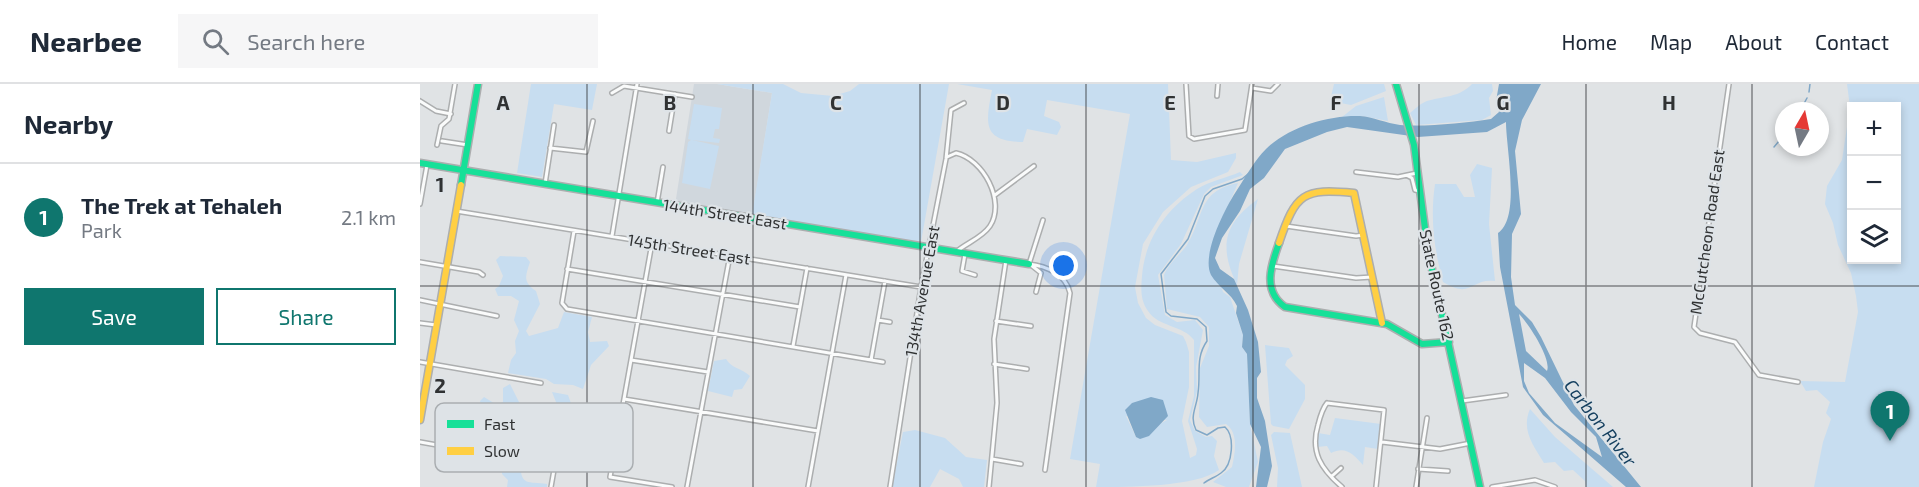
<!DOCTYPE html>
<meta charset="utf-8">
<style>
:root{--surface:#fff;--page:#f6f6f7;--text:#1f2937;--muted:#747a83;--line:#e0e1e3;--accent:#0f766e}
body{margin:0;font-family:"Exo 2",sans-serif;background:var(--page);color:var(--text)}
.controls{position:absolute;right:18px;top:18px;display:grid;overflow:hidden;border-radius:0px;box-shadow:0 3px 9px #0003}
.controls button{width:54px;height:54px;display:grid;place-items:center;padding:0;border:0;border-bottom:2px solid var(--line);background:var(--surface);color:var(--text);font:30px sans-serif}
.compass{position:absolute;left:1355px;top:18px;width:54px;height:54px;border-radius:50%;background:var(--surface);box-shadow:0 3px 9px #0003;rotate:9deg}
.you{position:absolute;left:644px;top:182px;width:21px;height:21px;margin:-15px;border:4px solid #fff;border-radius:50%;background:#1a73e8;box-shadow:0 0 0 9px #1a73e833}
.badge{display:grid;place-items:center;width:39px;height:39px;border-radius:50%;background:var(--accent);color:#fff;font-size:20px;font-weight:700}
.pin{position:absolute;translate:-50% -50px;filter:drop-shadow(0 2px 3px #0008)}
.pin::after{content:'';position:absolute;top:32px;width:21px;height:18px;background:inherit;clip-path:polygon(0 0,100% 0,50% 100%)}
.list{margin:0;padding:0;list-style:none}
h2{display:flex;justify-content:space-between;align-items:center;height:78px;margin:0;padding:0 24px;font-size:26px}
h2 small{font-size:20px;font-weight:400;color:var(--muted)}
.list li{display:grid;grid-template-columns:39px 1fr auto;gap:18px;align-items:center;box-sizing:border-box;height:108px;padding:0 24px;border-top:2px solid var(--line)}
.list b{display:block;font-size:22px;white-space:nowrap}
.list p{margin:0;font-size:20px;white-space:nowrap;color:var(--muted)}
.list em{font-size:20px;font-style:normal;color:var(--muted)}
.actions{display:flex;gap:12px;padding:18px 24px}
.actions a{flex:1;padding:14px 0;border:2px solid var(--accent);border-radius:0px;text-align:center;font-size:21px;color:var(--accent)}
.actions .main{background:var(--accent);color:#fff}
.icon{flex:none;width:33px;height:33px;fill:none;stroke:currentColor;stroke-width:2;stroke-linecap:round;stroke-linejoin:round}
.map{position:relative;flex:none;width:1499px;height:403px;overflow:hidden}
header{display:flex;align-items:center;gap:36px;box-sizing:border-box;height:84px;padding:0 30px;background:var(--surface);border-bottom:2px solid var(--line)}
header strong{font-size:28px}
nav{display:flex;gap:33px;margin-inline-start:auto;font-size:21px}
.search{width:420px;height:54px;background:var(--page);display:flex;align-items:center;gap:15px;box-sizing:border-box;padding:0 21px;border-radius:0px;color:var(--muted);font-size:22px}
main{display:flex}
aside{flex:1;background:var(--surface)}
.map>svg:first-child{display:block}
</style>
<header>
<strong>Nearbee</strong>
<div class="search"><svg class="icon" aria-label="search" viewBox="0 0 24 24"><circle cx="10" cy="10" r="6"/><path d="M15 15l6 6"/></svg>Search here</div>
<nav><a>Home</a><a>Map</a><a>About</a><a>Contact</a></nav>
</header>
<main>
<aside>
<h2>Nearby<small></small></h2>
<ul class="list">
<li><span class="badge">1</span><div><b>The Trek at Tehaleh</b><p>Park</p></div><em>2.1 km</em></li>
</ul>
<div class="actions"><a class="main">Save</a><a>Share</a></div>
</aside>
<div class="map">
<svg width="1499" height="403" viewBox="0 0 1499 403">
<rect width="100%" height="100%" fill="#e0e3e5"/>
<path fill="#d0d7dd" d="M 274,0 L 297,0 L 352,9 L 332,134 L 255,121 Z"/>
<path fill="#c7ddf0" fill-rule="evenodd" d="M 111,0 L 177,0 L 172,26 L 134,20 L 122,93 L 97,89 Z
M 297,0 L 363,0 L 381,9 L 413,12 L 430,7 L 439,0 L 529,0 L 501,158 L 332,131 L 352,9 Z
M 537,0 L 748,0 L 751,76 L 777,78 L 816,69 L 816,74 L 808,88 L 771,103 L 743,128 L 723,160 L 715,203 L 718,219 L 726,234 L 735,241 L 763,252 L 766,258 L 769,268 L 769,303 L 762,337 L 770,374 L 776,371 L 777,365 L 768,337 L 774,312 L 774,256 C 763,241 738,243 728,227 C 720,216 721,204 722,192 C 725,155 746,125 777,105 C 790,97 806,94 820,88 L 823,91 L 791,103 L 784,110 L 761,160 L 738,191 L 745,231 L 757,238 L 775,236 L 783,246 L 776,283 L 777,307 L 770,336 L 775,347 L 786,353 L 792,352 L 797,357 L 794,372 L 799,386 C 776,403 708,403 676,403 L 680,380 L 650,375 L 710,30 L 627,16 L 624,32 L 639,38 L 641,43 L 637,51 L 607,45 L 603,58 C 563,57 565,41 572,6 ZM 706,332 L 747,336 L 716,353 Z
M 914,0 L 964,0 L 966,7 L 931,21 L 910,17 Z
M 1052,0 L 1072,0 L 1073,7 L 1069,14 L 1071,31 L 1062,36 L 996,41 L 990,29 C 995,25 1001,19 1007,17 C 1023,12 1039,14 1052,0 Z
M 1427,0 L 1499,0 L 1499,403 L 1394,403 L 1403,358 L 1411,335 L 1406,329 L 1410,318 L 1397,306 L 1386,307 L 1380,297 L 1425,298 L 1438,228 L 1436,212 L 1431,189 L 1418,161 L 1413,139 L 1405,120 L 1407,102 L 1422,76 L 1430,23 ZM 1476,22 L 1476,176 L 1432,176 L 1432,22 Z
M 964,13 L 968,37 L 942,32 L 922,33 L 936,22 Z
M 274,20 L 302,24 L 299,45 L 295,45 L 293,54 L 300,55 L 299,59 L 272,56 L 299,62 L 290,105 L 262,99 L 268,58 L 271,56 L 268,55 Z
M 1057,80 L 1072,84 L 1069,140 L 1075,197 C 1050,194 1052,216 1023,198 C 1014,165 1010,134 1015,100 L 1036,100 L 1044,113 L 1055,113 L 1050,91 Z
M 818,99 L 793,157 L 795,197 L 801,202 L 803,208 L 810,213 L 823,251 L 822,263 L 827,270 L 830,340 L 838,378 L 829,403 L 806,403 L 793,398 L 812,383 C 815,369 819,349 806,340 L 787,343 L 779,333 L 780,284 L 789,262 L 789,243 L 780,233 L 747,225 L 744,191 C 748,180 760,171 767,161 C 785,132 777,107 818,99 Z
M 838,115 L 819,180 L 817,201 C 799,163 803,140 838,115 Z
M 80,172 L 106,173 L 110,178 C 105,193 103,198 116,207 L 120,220 L 106,247 L 109,252 L 138,244 L 144,228 L 172,233 L 168,248 L 170,258 L 187,257 L 189,262 L 171,281 L 163,305 L 153,301 L 134,300 L 126,295 L 88,289 L 91,276 L 96,269 L 95,257 L 99,247 L 94,236 L 99,217 L 91,212 L 78,212 L 75,205 L 79,202 L 83,192 L 76,176 Z
M 845,261 L 869,264 L 873,272 L 867,276 L 865,281 L 885,301 L 885,315 L 869,345 L 853,342 L 851,340 Z
M 306,275 C 312,285 322,284 330,292 L 322,305 L 314,306 L 312,313 L 288,307 L 294,277 Z
M 90,300 L 102,324 L 120,332 L 137,330 L 138,323 L 132,308 L 148,311 L 153,325 L 162,331 L 162,343 L 139,341 L 129,344 L 105,336 L 91,336 L 97,349 L 95,372 L 85,370 L 89,354 L 75,343 L 78,328 L 62,325 L 60,317 L 64,313 L 77,321 L 83,318 L 83,304 Z
M 1110,325 L 1135,353 L 1193,403 L 1166,403 L 1165,397 L 1153,386 L 1144,387 L 1135,378 L 1124,379 C 1113,361 1101,346 1110,325 Z
M 915,334 L 961,340 L 958,365 L 945,363 L 943,381 C 933,370 926,362 911,369 L 907,362 L 897,363 L 898,349 L 910,351 Z
M 495,346 L 525,354 L 546,373 L 567,376 L 564,403 L 543,403 L 539,395 L 520,385 L 510,403 L 472,403 L 483,348 Z
M 854,348 L 870,349 L 882,403 L 857,403 L 858,384 L 851,351 Z
M 82,377 L 100,379 C 101,403 108,397 127,400 L 127,403 L 87,403 L 88,396 L 82,390 Z"/>
<path fill="#80a8c8" fill-rule="evenodd" d="M 1079,0 L 1121,0 L 1102,36 L 1095,67 L 1101,130 L 1092,150 L 1091,193 L 1095,221 L 1112,238 L 1121,253 L 1154,321 L 1221,403 L 1206,403 L 1123,331 L 1103,303 L 1080,183 L 1078,149 C 1101,134 1086,64 1086,38 L 1067,48 L 998,53 L 927,43 L 907,48 L 865,65 L 844,94 L 830,105 L 820,127 L 802,154 L 795,174 L 800,185 L 814,195 L 828,226 L 838,258 L 841,288 L 837,294 L 837,314 L 845,337 L 852,382 L 847,403 L 836,403 L 841,363 L 830,340 L 827,270 L 822,263 L 823,251 L 816,229 L 817,222 C 811,209 798,203 791,191 C 781,171 805,124 817,106 C 826,92 835,76 846,65 C 868,43 909,31 940,32 C 953,33 966,39 980,41 C 1006,43 1045,39 1071,35 L 1079,28 L 1076,17 ZM 1099,230 C 1108,239 1132,275 1127,287 L 1106,267 ZM 1104,279 L 1125,294 L 1151,328 L 1176,353 L 1182,373 L 1135,339 L 1109,309 L 1104,297 Z
M 731,313 L 743,316 L 748,332 L 729,352 L 720,355 L 716,353 L 705,326 L 712,319 Z"/>
<g fill="none" stroke-linecap="round" stroke-linejoin="round">
<path stroke="#80a8c8" stroke-width="1.5" d="M 1389,8 L 1390,0
M 1380,27 L 1387,14
M 1354,63 L 1364,51
M 784,399 C 789,395 796,393 801,389 C 813,381 815,352 805,343 L 798,344 L 787,351 L 776,346 C 769,332 777,323 778,309 C 781,290 775,274 787,257 L 786,243 L 777,235 L 751,232 L 746,228 L 741,190 L 768,155 L 785,112 L 793,105 L 822,95 L 828,90"/>
<defs>
<path id="street" d="M 766,0 L 769,52 L 774,55 L 825,46 L 832,0
M 1309,0 L 1274,243 L 1280,249 L 1315,258 L 1339,291 L 1378,298
M 832,4 L 851,7 L 858,0
M 192,9 L 204,2 L 272,13
M 797,12 L 798,0
M 0,17 L 16,27 L 31,30
M 249,47 L 255,10
M 22,57 L 48,61
M 17,61 L 21,42 L 29,35 L 35,0
M 130,64 L 166,68 L 173,37
M 527,73 L 536,69 C 563,75 586,117 570,142 C 562,154 546,159 536,168
M 936,88 L 978,93 L 997,89
M 988,92 L 992,94 L 995,106 L 1000,107
M 125,100 L 134,41
M 575,111 L 614,82
M 237,119 L 243,83
M 0,120 L 7,81
M 36,127 L 501,203
M 623,136 L 609,180 C 626,182 646,190 650,209 L 625,386
M 866,142 L 936,152 L 944,151
M 154,147 L 142,219 L 147,225 L 463,278
M 192,152 L 217,0
M 232,159 L 190,393 L 252,403
M 545,170 L 542,187 L 555,191
M 0,178 L 59,188 L 63,191
M 611,181 L 621,189 L 616,208
M 853,182 L 936,194 L 952,193
M 147,185 L 380,223
M 0,216 L 77,232
M 458,236 L 470,238
M 576,237 L 611,242
M 0,239 L 16,241
M 373,262 L 387,184
M 211,276 L 288,288
M 451,276 L 465,197
M 0,278 L 121,299
M 574,280 L 607,285
M 204,315 L 398,347
M 1042,317 L 1086,311
M 907,319 C 902,325 900,333 898,341 C 890,368 901,385 922,403
M 907,319 L 964,326
M 0,358 L 135,382
M 962,358 L 1020,365 L 1051,359
M 572,375 L 601,380
M 998,385 L 1028,387
M 912,392 L 921,384
M 131,403 L 141,346
M 267,403 L 310,171
M 388,403 L 426,191
M 470,403 L 501,203 L 526,75 L 531,26 L 544,19
M 569,403 L 577,319 L 574,255 L 586,176
M 956,403 L 964,326
M 996,403 L 1007,334
M 1072,403 L 1115,396 L 1135,403"/>
<path id="fast" d="M 976,0 L 994,61 L 1008,167 L 1060,403
M 0,79 L 609,180
M 41,101 L 58,0
M 859,159 C 851,181 842,207 865,223 L 967,240 L 1002,260 L 1029,258"/>
<path id="slow" d="M 859,159 C 876,109 883,104 934,109 L 962,239
M 0,336 L 41,101"/>
</defs>
<use href="#street" stroke="#acaeaf" stroke-width="6"/>
<use href="#fast" stroke="#acaeaf" stroke-width="9"/>
<use href="#slow" stroke="#acaeaf" stroke-width="9"/>
<use href="#street" stroke="#fafbfb" stroke-width="3"/>
<use href="#fast" stroke="#16e098" stroke-width="6"/>
<use href="#slow" stroke="#ffcf43" stroke-width="6"/>
</g>
<path fill="none" stroke="#303233" stroke-width="1.5" stroke-opacity="0.55" d="M 167,0 L 167,403M 333,0 L 333,403M 500,0 L 500,403M 666,0 L 666,403M 833,0 L 833,403M 999,0 L 999,403M 1166,0 L 1166,403M 1332,0 L 1332,403M 0,202 L 1499,202"/>
<g text-anchor="middle" stroke-width="4.5" stroke-linejoin="round" paint-order="stroke">
<g font-size="16" fill="#303233" stroke="#dee3e7">
<text transform="translate(305 130) rotate(9)" y="6">144th Street East</text>
<text transform="translate(1287 148) rotate(-82)" y="6">McCutcheon Road East</text>
<text transform="translate(269 165) rotate(9)" y="6">145th Street East</text>
<text transform="translate(1017 201) rotate(78)" y="6">State Route 162</text>
<text transform="translate(502 207) rotate(-80)" y="6">134th Avenue East</text>
</g>
<g font-size="18" font-style="italic" fill="#133e5e" stroke="#dee3e7">
<text transform="translate(1180 339) rotate(52)" y="6">Carbon River</text>
</g>
</g>
<rect x="15" y="319" width="198" height="69" rx="9" fill="#dee3e7" stroke="#aaaeb1" stroke-width="1.5"/>
<rect x="27" y="336" width="27" height="8" fill="#16e098"/>
<rect x="27" y="363" width="27" height="8" fill="#ffcf43"/>
<g font-size="16" fill="#303233">
<text x="64" y="346">Fast</text>
<text x="64" y="373">Slow</text>
</g>
<g font-size="20" text-anchor="middle" font-weight="bold" fill="#303233" stroke="#dee3e7" stroke-width="4.5" stroke-linejoin="round" paint-order="stroke">
<text x="83" y="26">A</text>
<text x="250" y="26">B</text>
<text x="416" y="26">C</text>
<text x="583" y="26">D</text>
<text x="750" y="26">E</text>
<text x="916" y="26">F</text>
<text x="1083" y="26">G</text>
<text x="1249" y="26">H</text>
<text x="20" y="108">1</text>
<text x="20" y="309">2</text>
</g>
</svg>
<div class="controls">
<button>+</button>
<button>−</button>
<button><svg class="icon" aria-label="layers" viewBox="0 0 24 24"><path d="M12 4l9 5-9 5-9-5zM3 14l9 5 9-5"/></svg></button>
</div>
<svg class="compass" viewBox="-18 -18 36 36"><path d="M0-13l5 13h-10z" fill="#e53935"/><path d="M0 13l5-13h-10z" fill="#747a83"/></svg>
<div class="you"></div>
<div class="pin badge" style="left:1470px;top:357px">1</div>
</div>
</main>
